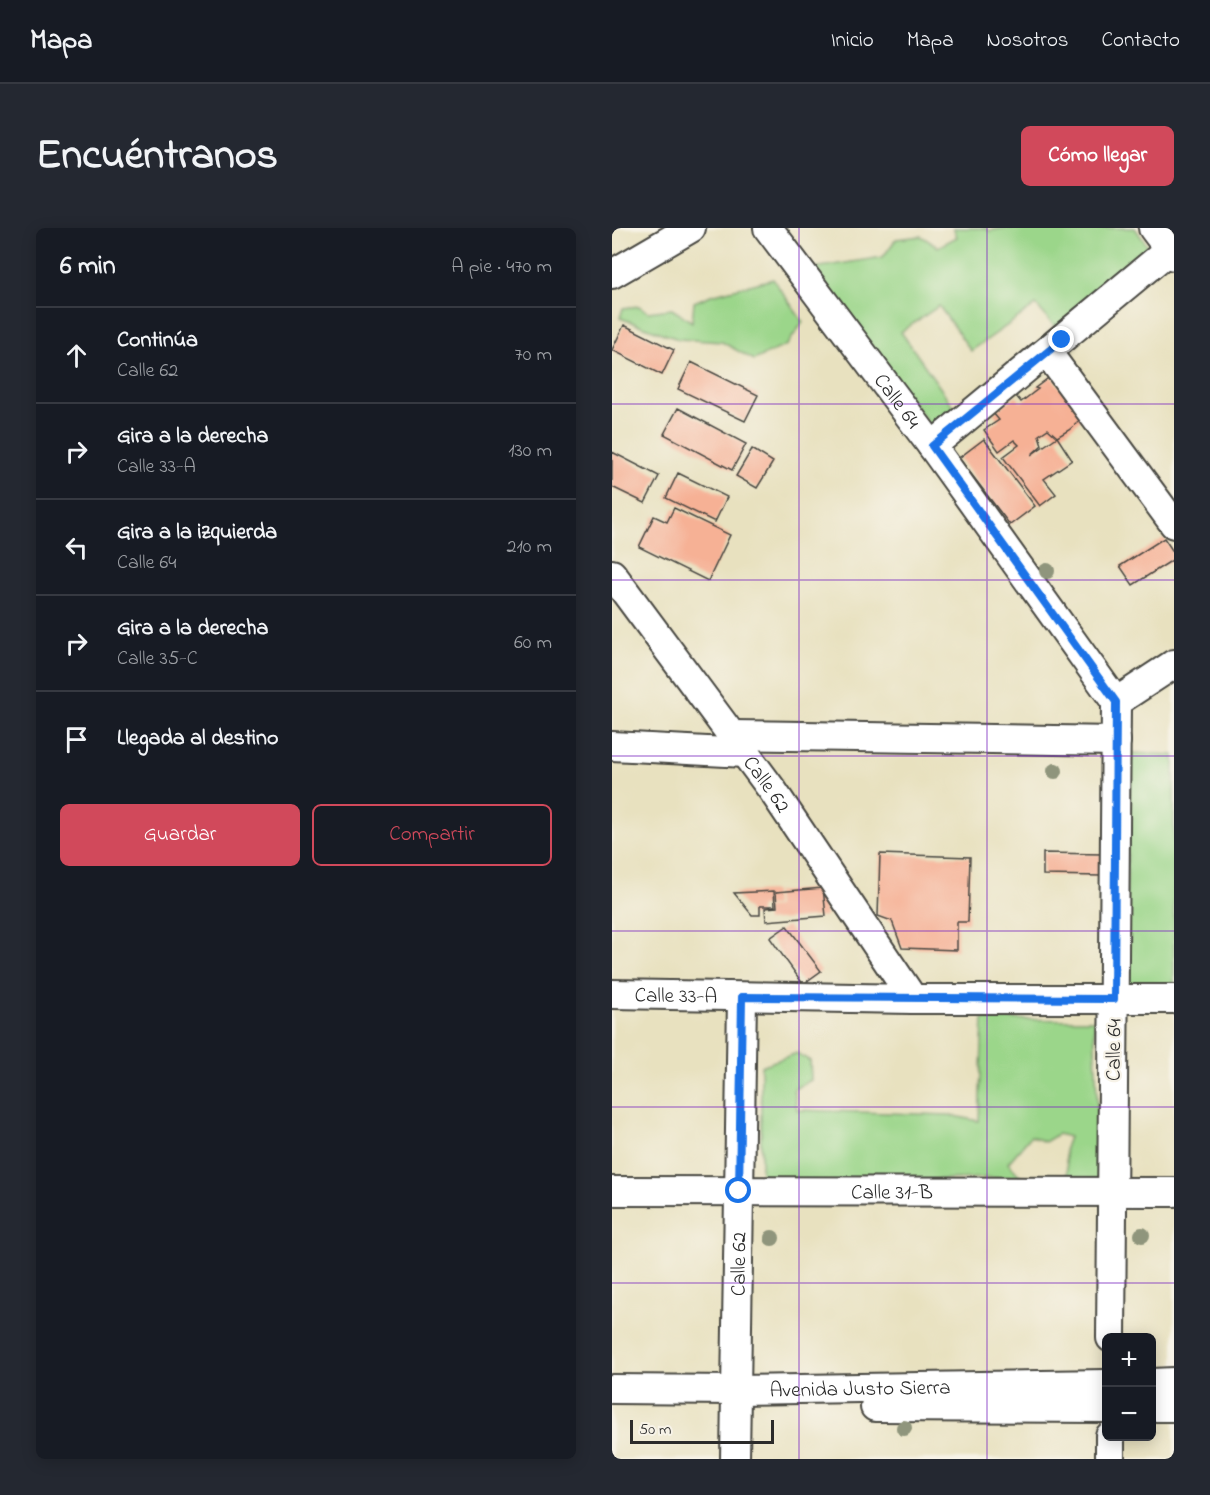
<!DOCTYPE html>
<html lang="es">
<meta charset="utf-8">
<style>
:root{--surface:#171b24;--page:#242831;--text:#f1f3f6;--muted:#9ea1a6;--line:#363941;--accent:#d1495b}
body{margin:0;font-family:"Indie Flower",sans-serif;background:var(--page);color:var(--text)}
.controls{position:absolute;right:18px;bottom:18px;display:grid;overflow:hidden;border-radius:9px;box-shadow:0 3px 15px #0003}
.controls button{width:54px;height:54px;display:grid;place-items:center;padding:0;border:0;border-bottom:2px solid var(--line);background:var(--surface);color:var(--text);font:30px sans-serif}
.scale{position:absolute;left:18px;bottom:15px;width:144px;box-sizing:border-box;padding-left:6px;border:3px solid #2b2b2b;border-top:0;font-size:16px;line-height:21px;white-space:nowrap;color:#2b2b2b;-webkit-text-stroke:4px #f7f3e8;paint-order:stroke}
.stop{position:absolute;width:18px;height:18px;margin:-14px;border:4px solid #1a73e8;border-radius:50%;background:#fff}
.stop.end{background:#1a73e8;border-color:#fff;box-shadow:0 2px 6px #0008}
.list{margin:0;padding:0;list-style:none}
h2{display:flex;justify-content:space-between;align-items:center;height:78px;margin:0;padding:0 24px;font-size:26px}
h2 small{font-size:20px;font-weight:400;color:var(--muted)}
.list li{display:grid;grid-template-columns:39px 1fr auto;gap:18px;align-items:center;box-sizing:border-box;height:96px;padding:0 24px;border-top:2px solid var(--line)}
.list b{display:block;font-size:22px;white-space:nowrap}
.list p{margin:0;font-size:20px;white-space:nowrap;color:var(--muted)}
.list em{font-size:20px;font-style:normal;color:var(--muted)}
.actions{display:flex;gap:12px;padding:18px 24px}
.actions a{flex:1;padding:14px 0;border:2px solid var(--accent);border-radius:9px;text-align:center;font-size:21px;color:var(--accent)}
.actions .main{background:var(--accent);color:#fff}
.icon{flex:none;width:33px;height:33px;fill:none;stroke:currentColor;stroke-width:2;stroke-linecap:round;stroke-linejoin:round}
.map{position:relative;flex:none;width:562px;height:1231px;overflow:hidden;border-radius:9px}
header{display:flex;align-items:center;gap:36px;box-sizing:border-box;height:84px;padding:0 30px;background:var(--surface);border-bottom:2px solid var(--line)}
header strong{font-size:28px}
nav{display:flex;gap:33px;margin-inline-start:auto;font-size:21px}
.intro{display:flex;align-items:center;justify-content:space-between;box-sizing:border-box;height:144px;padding:0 36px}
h1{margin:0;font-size:42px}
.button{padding:15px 27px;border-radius:9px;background:var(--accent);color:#fff;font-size:21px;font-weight:700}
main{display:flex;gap:36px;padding:0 36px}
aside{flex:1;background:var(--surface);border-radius:9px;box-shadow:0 3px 15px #0003}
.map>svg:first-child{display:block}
</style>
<header>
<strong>Mapa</strong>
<nav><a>Inicio</a><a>Mapa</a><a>Nosotros</a><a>Contacto</a></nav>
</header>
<div class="intro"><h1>Encuéntranos</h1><a class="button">Cómo llegar</a></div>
<main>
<aside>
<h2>6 min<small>A pie · 470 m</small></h2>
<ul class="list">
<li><svg class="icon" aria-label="ahead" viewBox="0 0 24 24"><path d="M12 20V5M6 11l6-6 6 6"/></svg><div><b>Continúa</b><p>Calle 62</p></div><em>70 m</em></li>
<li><svg class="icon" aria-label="right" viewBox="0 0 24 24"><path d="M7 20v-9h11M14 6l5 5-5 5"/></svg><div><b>Gira a la derecha</b><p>Calle 33-A</p></div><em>130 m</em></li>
<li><svg class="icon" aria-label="left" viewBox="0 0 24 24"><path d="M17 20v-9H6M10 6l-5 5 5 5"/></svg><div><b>Gira a la izquierda</b><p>Calle 64</p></div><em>210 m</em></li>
<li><svg class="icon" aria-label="right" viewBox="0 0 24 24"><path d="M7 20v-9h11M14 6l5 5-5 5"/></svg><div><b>Gira a la derecha</b><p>Calle 35-C</p></div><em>60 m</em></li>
<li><svg class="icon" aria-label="arrive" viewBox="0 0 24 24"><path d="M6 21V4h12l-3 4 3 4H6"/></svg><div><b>Llegada al destino</b></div></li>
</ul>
<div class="actions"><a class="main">Guardar</a><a>Compartir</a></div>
</aside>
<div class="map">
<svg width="562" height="1231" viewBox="0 0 562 1231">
<rect width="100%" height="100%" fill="#f7f3e8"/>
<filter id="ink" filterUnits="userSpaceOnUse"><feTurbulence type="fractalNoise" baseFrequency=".0167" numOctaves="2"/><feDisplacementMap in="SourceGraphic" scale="12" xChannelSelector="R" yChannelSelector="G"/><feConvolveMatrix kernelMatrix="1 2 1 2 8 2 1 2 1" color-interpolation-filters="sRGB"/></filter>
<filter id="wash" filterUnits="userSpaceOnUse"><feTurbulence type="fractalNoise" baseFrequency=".008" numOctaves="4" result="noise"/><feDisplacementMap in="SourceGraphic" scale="24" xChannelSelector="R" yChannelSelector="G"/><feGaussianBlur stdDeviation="1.35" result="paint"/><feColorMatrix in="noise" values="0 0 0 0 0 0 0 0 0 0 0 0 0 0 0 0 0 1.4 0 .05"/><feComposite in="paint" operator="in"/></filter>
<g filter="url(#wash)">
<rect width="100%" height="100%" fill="#e8e1bf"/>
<path fill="#9bd68a" stroke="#63805a" stroke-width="1.5" d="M 341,0 L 374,0 L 377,3 L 393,0 L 523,0 L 542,27 L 444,100 L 424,77 L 359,123 L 327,78 L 289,104 L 346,185 L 322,203 L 202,40 L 271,29 L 284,11 L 309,8 L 326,19 L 345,9 Z
M 161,51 L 191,94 L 175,117 L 142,132 L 110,114 L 66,111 L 8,90 L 11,80 L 27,78 L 36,84 L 60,81 L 80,94 L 82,74 L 99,67 Z
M 518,525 L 562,527 L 562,760 L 512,760 Z
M 371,791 L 482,792 L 488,951 L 456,953 L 453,920 L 457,909 L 446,906 L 433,914 L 419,908 L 396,935 L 409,949 L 149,957 L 149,838 L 185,825 L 198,833 L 199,852 L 182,861 L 185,882 L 337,887 L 367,893 Z"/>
<g id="blocks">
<path fill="#f6b195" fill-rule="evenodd" d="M 12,97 L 62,122 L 50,147 L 0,122 Z
M 79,134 L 146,167 L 133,193 L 66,161 Z
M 439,148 L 472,189 L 457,202 L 445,209 L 460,232 L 432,251 L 444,266 L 428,278 L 391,229 L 407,217 L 402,212 L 387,223 L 372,202 L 387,192 L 381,185 L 404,168 L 409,174 L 426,161 L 423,160 ZM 436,201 L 445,209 L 419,227 L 430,217 L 427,207 Z
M 66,180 L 134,216 L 120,242 L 52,206 Z
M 372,211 L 423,278 L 398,297 L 347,230 Z
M 140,221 L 161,234 L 145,260 L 124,248 Z
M 0,224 L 47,248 L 33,275 L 0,259 Z
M 66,245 L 115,269 L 103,294 L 54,270 Z
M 62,280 L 118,307 L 96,353 L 27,319 L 42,288 L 55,294 Z
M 552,310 L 562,325 L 562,331 L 521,357 L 508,338 Z
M 431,625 L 490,626 L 490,648 L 431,647 Z
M 268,626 L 358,629 L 356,694 L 345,694 L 345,722 L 290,720 L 280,693 L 266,688 Z
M 211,660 L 214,688 L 154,693 L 153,680 L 165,679 L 164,664 Z
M 162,663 L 163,678 L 148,678 L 148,687 L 140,687 L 122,665 Z
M 175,698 L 209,743 L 191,756 L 158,710 Z"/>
</g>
</g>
<g filter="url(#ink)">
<use href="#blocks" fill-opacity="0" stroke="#474641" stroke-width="1.5"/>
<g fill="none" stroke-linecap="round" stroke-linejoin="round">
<defs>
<g id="minor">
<path id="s1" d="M 156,0 L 320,218 L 504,474 L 499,1110"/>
<path d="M 541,0 L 562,28"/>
<path d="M 0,46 L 79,0"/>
<path d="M 435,124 L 562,296"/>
<path d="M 320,218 L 557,22"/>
<path id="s2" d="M 0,346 L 161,563 L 301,771"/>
<path d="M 504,474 L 562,436"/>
<path d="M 119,507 L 504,513"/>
<path d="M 0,518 L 133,525"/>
<path id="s3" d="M 0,766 L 301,771 L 562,771"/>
<path id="s4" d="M 0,963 L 562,964"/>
<path d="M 540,1155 L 562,1154"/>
<path id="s5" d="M 0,1161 L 124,1162 L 494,1156"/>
<path d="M 263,1179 L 494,1180"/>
<path d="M 540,1179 L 562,1179"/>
<path id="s6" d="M 123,1231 L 130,769"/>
<path d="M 498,1231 L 498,1208"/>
</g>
</defs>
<use href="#minor" stroke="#474641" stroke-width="32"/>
<use href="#minor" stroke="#fff" stroke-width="28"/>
</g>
<g fill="#8f957b">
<circle cx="435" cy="343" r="8"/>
<circle cx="443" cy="543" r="8"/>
<circle cx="530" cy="1007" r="8"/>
<circle cx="160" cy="1010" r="8"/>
<circle cx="292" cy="1200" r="8"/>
</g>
</g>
<g fill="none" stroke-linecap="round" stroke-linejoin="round" filter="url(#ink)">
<path stroke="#1a73e8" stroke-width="8" d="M 127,963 L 130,769 L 502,771 L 504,474 L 320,218 L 450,112"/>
</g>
<path fill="none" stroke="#7b2cbf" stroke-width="1.5" stroke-opacity="0.55" d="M 187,0 L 187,1231M 375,0 L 375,1231M 0,176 L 562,176M 0,352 L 562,352M 0,528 L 562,528M 0,703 L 562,703M 0,879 L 562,879M 0,1055 L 562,1055"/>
<g text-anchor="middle" stroke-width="4.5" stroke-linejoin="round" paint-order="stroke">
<g font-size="21" fill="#2b2b2b" stroke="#f7f3e8">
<text dy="7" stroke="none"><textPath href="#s1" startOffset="216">Calle 64</textPath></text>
<text dy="7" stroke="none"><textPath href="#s2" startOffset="261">Calle 62</textPath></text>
<text dy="7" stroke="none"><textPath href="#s3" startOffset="64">Calle 33-A</textPath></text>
<text transform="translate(501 822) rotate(-89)" y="7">Calle 64</text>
<text dy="7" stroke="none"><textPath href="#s4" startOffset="280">Calle 31-B</textPath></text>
<text dy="7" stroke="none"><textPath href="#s6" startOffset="195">Calle 62</textPath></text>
<text dy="7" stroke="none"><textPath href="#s5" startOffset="248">Avenida Justo Sierra</textPath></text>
</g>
</g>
</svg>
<div class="controls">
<button>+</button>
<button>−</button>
</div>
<div class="scale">50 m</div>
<div class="stop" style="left:127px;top:963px"></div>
<div class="stop end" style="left:450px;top:112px"></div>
</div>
</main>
